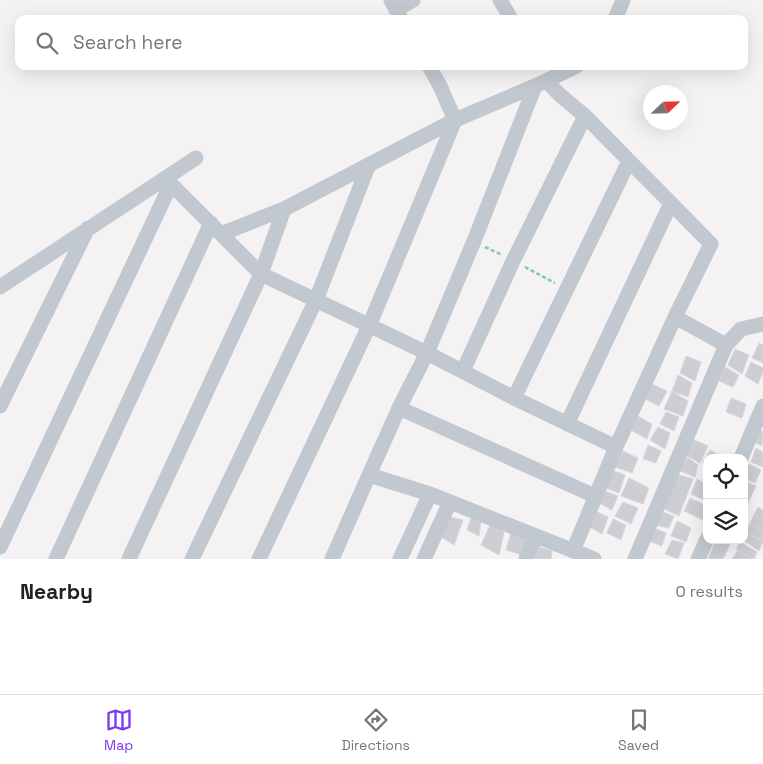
<!DOCTYPE html>
<style>
:root{--surface:#fff;--page:#f6f6f6;--text:#222;--muted:#767676;--line:#e0e0e0;--accent:#7c3aed}
body{margin:0;font-family:"Space Grotesk",sans-serif;background:var(--page);color:var(--text)}
.controls{position:absolute;right:15px;bottom:15px;display:grid;overflow:hidden;border-radius:10px;box-shadow:0 5px 20px #0002}
.controls button{width:45px;height:45px;display:grid;place-items:center;padding:0;border:0;border-bottom:1px solid var(--line);background:var(--surface);color:var(--text);font:25px sans-serif}
.compass{position:absolute;left:643px;top:85px;width:45px;height:45px;border-radius:50%;background:var(--surface);box-shadow:0 5px 20px #0002;rotate:67deg}
.list{margin:0;padding:0;list-style:none}
h2{display:flex;justify-content:space-between;align-items:center;height:65px;margin:0;padding:0 20px;font-size:21px}
h2 small{font-size:16px;font-weight:400;color:var(--muted)}
.icon{flex:none;width:28px;height:28px;fill:none;stroke:currentColor;stroke-width:2;stroke-linecap:round;stroke-linejoin:round}
.map{position:relative;flex:none;width:763px;height:559px;overflow:hidden}
.search{position:absolute;background:var(--surface);box-shadow:0 5px 20px #0002;left:15px;right:15px;top:15px;height:55px;display:flex;align-items:center;gap:12px;box-sizing:border-box;padding:0 18px;border-radius:10px;color:var(--muted);font-size:19px}
.sheet{height:135px;background:var(--surface)}
nav{display:flex;justify-content:space-around;align-items:center;box-sizing:border-box;height:70px;border-top:1px solid var(--line);background:var(--surface);font-size:14px;color:var(--muted)}
nav a{display:grid;justify-items:center;gap:2px}
nav .on{color:var(--accent)}
.map>svg:first-child{display:block}
</style>
<div class="map">
<svg width="763" height="559" viewBox="0 0 763 559">
<rect width="100%" height="100%" fill="#f4f2f2"/>
<path fill="#ccced4" stroke="#d7d8dd" d="M 759,343 L 763,345 L 763,363 L 752,358 Z
M 735,349 L 749,355 L 742,374 L 728,365 Z
M 686,356 L 701,362 L 695,381 L 680,373 Z
M 751,362 L 763,368 L 763,372 L 758,384 L 745,376 Z
M 725,367 L 739,375 L 733,387 L 719,381 Z
M 678,375 L 692,383 L 688,397 L 672,391 Z
M 652,384 L 667,391 L 659,406 L 645,399 Z
M 672,391 L 688,401 L 683,416 L 664,409 Z
M 731,398 L 746,404 L 742,418 L 726,412 Z
M 666,412 L 679,417 L 674,431 L 660,424 Z
M 634,414 L 652,424 L 647,439 L 629,429 Z
M 658,427 L 670,433 L 665,449 L 650,440 Z
M 759,429 L 763,432 L 762,446 L 753,442 Z
M 692,439 L 708,446 L 700,463 L 684,454 Z
M 648,445 L 661,451 L 656,463 L 643,459 Z
M 756,448 L 763,452 L 763,467 L 751,462 Z
M 710,450 L 723,457 L 707,458 L 707,465 L 702,463 Z
M 623,451 L 638,458 L 632,473 L 615,467 Z
M 687,457 L 698,465 L 695,477 L 680,471 Z
M 749,464 L 761,470 L 755,483 L 744,478 L 744,473 Z
M 614,471 L 625,475 L 619,493 L 606,488 Z
M 676,474 L 693,479 L 679,516 L 662,508 Z
M 629,478 L 649,488 L 643,504 L 621,496 Z
M 697,479 L 707,485 L 707,501 L 691,494 Z
M 744,481 L 756,486 L 744,512 Z
M 605,491 L 618,496 L 612,510 L 599,503 Z
M 690,498 L 707,506 L 707,511 L 703,520 L 684,511 Z
M 623,502 L 638,508 L 631,524 L 615,516 Z
M 758,507 L 763,510 L 763,521 L 754,515 Z
M 595,511 L 608,517 L 602,534 L 587,525 Z
M 660,511 L 674,516 L 669,528 L 655,525 Z
M 754,515 L 763,521 L 763,531 L 750,523 Z
M 450,517 L 463,520 L 454,545 L 441,537 Z
M 471,518 L 481,522 L 479,536 L 467,530 Z
M 613,519 L 626,525 L 621,540 L 607,533 Z
M 677,521 L 691,528 L 686,542 L 671,536 Z
M 750,523 L 763,531 L 763,541 L 746,533 Z
M 490,525 L 504,532 L 499,555 L 481,545 Z
M 654,528 L 666,533 L 662,546 L 649,541 Z
M 511,532 L 528,541 L 522,555 L 506,550 Z
M 746,533 L 763,541 L 759,551 L 743,540 Z
M 672,540 L 684,543 L 678,559 L 665,554 Z
M 716,540 L 732,540 L 723,559 L 708,559 Z
M 740,542 L 757,552 L 754,559 L 736,549 Z
M 539,547 L 552,551 L 551,559 L 535,559 Z
M 738,550 L 754,559 L 732,559 Z"/>
<g fill="none" stroke-linecap="round" stroke-linejoin="round">
<path stroke="#80c8ac" stroke-width="2.5" stroke-dasharray="4 2.5" stroke-linecap="butt" d="M 485,247 L 502,255
M 525,267 L 555,283"/>
<path stroke="#c1c8cf" stroke-width="15" d="M 391,0 L 401,19
M 500,0 L 511,19
M 396,10 L 413,0
M 615,19 L 623,0
M 546,81 L 560,95 L 585,116 L 711,244 L 675,317 L 726,345 L 741,329 L 763,324
M 165,178 L 261,274 L 427,353 L 514,398 L 616,447
M 221,234 L 284,209
M 0,287 L 196,158
M 463,371 L 513,261 L 585,116
M 514,398 L 629,161
M 0,406 L 88,228
M 399,408 L 595,496
M 567,424 L 671,203
M 741,458 L 763,406
M 369,475 L 399,408 L 427,353 L 474,241 L 535,86
M 0,547 L 171,184
M 573,551 L 616,447 L 675,317
M 56,559 L 211,223
M 129,559 L 261,274 L 284,209 L 455,120 L 535,86 L 577,66
M 192,559 L 316,300 L 369,164
M 259,559 L 369,326 L 455,120 L 440,86 L 429,66
M 332,559 L 369,475 L 430,494 L 594,559
M 400,559 L 430,494
M 424,559 L 450,502
M 526,559 L 536,536
M 635,559 L 726,345
M 698,559 L 707,539"/>
</g>
</svg>
<div class="controls">
<button><svg class="icon" aria-label="locate" viewBox="0 0 24 24"><circle cx="12" cy="12" r="6"/><path d="M12 2v4M12 18v4M2 12h4M18 12h4"/></svg></button>
<button><svg class="icon" aria-label="layers" viewBox="0 0 24 24"><path d="M12 4l9 5-9 5-9-5zM3 14l9 5 9-5"/></svg></button>
</div>
<svg class="compass" viewBox="-18 -18 36 36"><path d="M0-13l5 13h-10z" fill="#e53935"/><path d="M0 13l5-13h-10z" fill="#767676"/></svg>
<div class="search"><svg class="icon" aria-label="search" viewBox="0 0 24 24"><circle cx="10" cy="10" r="6"/><path d="M15 15l6 6"/></svg>Search here</div>
</div>
<section class="sheet">
<h2>Nearby<small>0 results</small></h2>
<ul class="list">
</ul>
</section>
<nav>
<a class="on"><svg class="icon" aria-label="map" viewBox="0 0 24 24"><path d="M3 6l6-2 6 2 6-2v14l-6 2-6-2-6 2zM9 4v14M15 6v14"/></svg>Map</a>
<a><svg class="icon" aria-label="directions" viewBox="0 0 24 24"><path d="M12 3l9 9-9 9-9-9zM9 14v-3h6M13 9l2 2-2 2"/></svg>Directions</a>
<a><svg class="icon" aria-label="saved" viewBox="0 0 24 24"><path d="M7 4h10v16l-5-4-5 4z"/></svg>Saved</a>
</nav>
